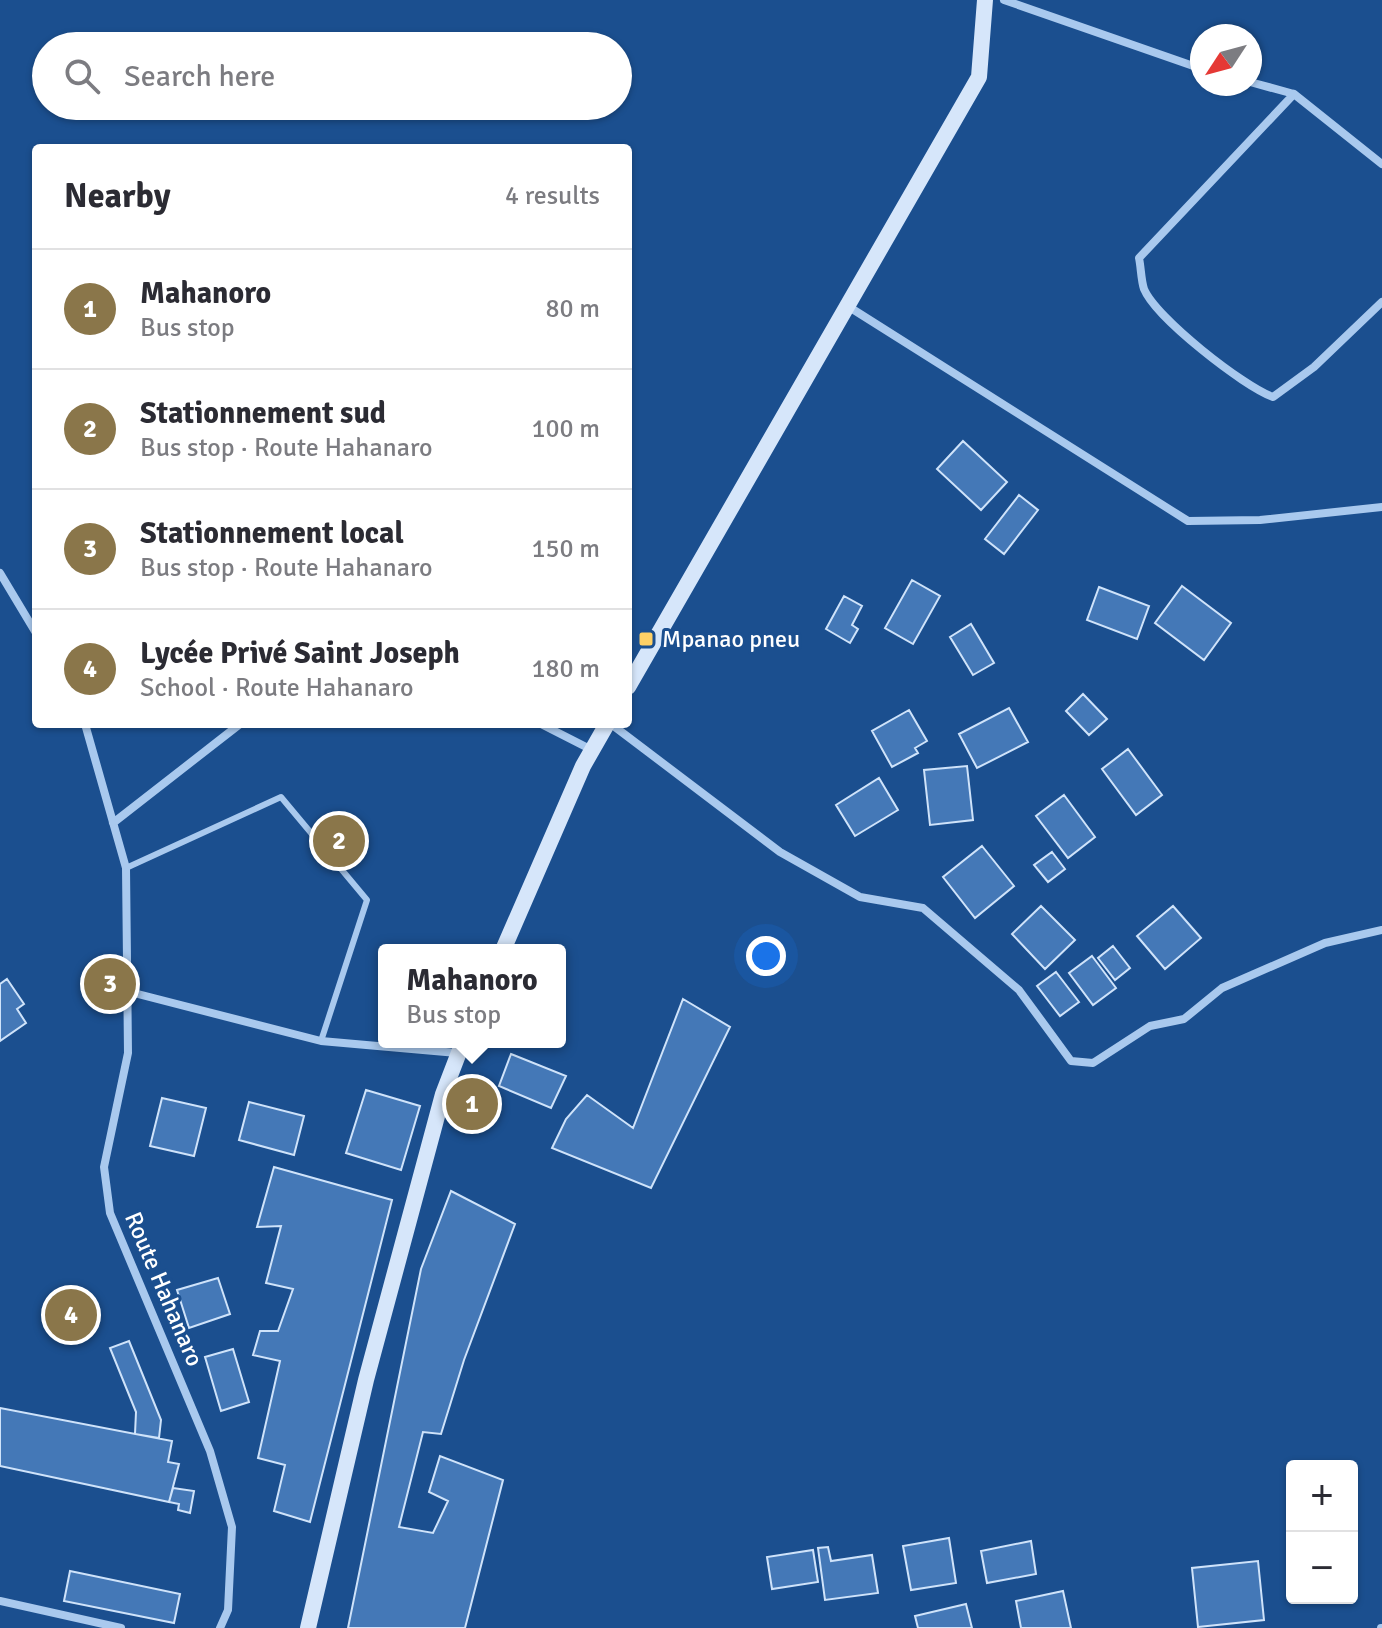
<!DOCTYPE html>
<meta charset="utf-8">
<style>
:root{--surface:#fff;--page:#f2f2f3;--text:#2b2b33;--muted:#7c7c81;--line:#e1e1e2;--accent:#8a764a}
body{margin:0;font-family:Signika,sans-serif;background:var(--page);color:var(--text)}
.controls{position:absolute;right:24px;bottom:24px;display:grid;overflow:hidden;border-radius:8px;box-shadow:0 2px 6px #0004}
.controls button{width:72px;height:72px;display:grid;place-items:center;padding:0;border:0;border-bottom:2px solid var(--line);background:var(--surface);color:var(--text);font:40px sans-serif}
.compass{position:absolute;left:1190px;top:24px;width:72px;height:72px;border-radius:50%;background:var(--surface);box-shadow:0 2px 6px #0004;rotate:234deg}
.you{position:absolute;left:766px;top:956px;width:28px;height:28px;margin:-20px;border:6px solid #fff;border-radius:50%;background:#1a73e8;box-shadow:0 0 0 12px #1a73e833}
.badge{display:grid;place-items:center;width:52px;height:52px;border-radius:50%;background:var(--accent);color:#fff;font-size:26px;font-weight:700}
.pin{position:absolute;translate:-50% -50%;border:4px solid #fff;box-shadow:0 2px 8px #0006}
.popup{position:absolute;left:378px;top:944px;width:188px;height:104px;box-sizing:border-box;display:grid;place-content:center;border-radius:8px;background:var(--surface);filter:drop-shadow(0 2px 6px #0005);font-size:26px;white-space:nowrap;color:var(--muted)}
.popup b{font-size:30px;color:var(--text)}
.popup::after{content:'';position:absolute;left:50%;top:100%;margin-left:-16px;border:16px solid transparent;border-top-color:var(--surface)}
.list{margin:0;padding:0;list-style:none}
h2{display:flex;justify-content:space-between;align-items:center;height:104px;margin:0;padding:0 32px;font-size:34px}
h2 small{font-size:26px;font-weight:400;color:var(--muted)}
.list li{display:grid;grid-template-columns:52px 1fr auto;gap:24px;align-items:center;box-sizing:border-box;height:120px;padding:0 32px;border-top:2px solid var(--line)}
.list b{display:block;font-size:30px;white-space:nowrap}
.list p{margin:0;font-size:26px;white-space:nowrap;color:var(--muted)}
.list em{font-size:26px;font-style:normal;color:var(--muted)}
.icon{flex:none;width:44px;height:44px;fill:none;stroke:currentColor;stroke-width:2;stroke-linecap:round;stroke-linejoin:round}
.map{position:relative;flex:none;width:1382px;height:1628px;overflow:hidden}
.search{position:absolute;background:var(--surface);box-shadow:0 2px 6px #0004;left:32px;top:32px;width:600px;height:88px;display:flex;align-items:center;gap:20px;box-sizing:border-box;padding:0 28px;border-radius:44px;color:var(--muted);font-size:30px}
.panel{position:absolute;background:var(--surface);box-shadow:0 2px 6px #0004;left:32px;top:144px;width:600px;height:584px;border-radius:8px}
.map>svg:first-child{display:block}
</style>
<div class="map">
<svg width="1382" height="1628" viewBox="0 0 1382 1628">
<rect width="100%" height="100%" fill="#1b4f8f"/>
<path fill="#4478b7" stroke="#cfe3fa" stroke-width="2" d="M 963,441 L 1007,482 L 981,510 L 937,469 Z
M 1019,495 L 1038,510 L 1004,554 L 985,539 Z
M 912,580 L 940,596 L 913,644 L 885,628 Z
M 1182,586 L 1231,623 L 1204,660 L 1155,623 Z
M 1099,587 L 1149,606 L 1137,639 L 1087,620 Z
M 844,596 L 862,606 L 852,625 L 858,629 L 850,643 L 826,629 Z
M 971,624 L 994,663 L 973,675 L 950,637 Z
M 1083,694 L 1107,719 L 1089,735 L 1066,711 Z
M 1009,708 L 1028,742 L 977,768 L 959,734 Z
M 909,710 L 927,741 L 915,748 L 918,753 L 892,767 L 872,731 Z
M 1128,749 L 1162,795 L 1136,815 L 1102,769 Z
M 967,766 L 973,820 L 930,825 L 924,770 Z
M 879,778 L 898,810 L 855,836 L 836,805 Z
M 1064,795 L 1095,837 L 1068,858 L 1036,816 Z
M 982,846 L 1014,886 L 975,918 L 943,877 Z
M 1052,852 L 1065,869 L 1048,882 L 1034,865 Z
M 1041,906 L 1075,940 L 1045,969 L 1012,934 Z
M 1173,906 L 1201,938 L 1165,969 L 1137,936 Z
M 1113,946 L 1130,968 L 1115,980 L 1098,958 Z
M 1092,956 L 1116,988 L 1093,1005 L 1069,973 Z
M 1056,972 L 1079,1002 L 1060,1016 L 1037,986 Z
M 7,979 L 24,1004 L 17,1009 L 26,1023 L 0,1041 L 0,984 Z
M 683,999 L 730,1027 L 651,1188 L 552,1148 L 566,1119 L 587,1095 L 633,1128 Z
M 511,1054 L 566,1076 L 551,1108 L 499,1086 Z
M 366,1090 L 420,1106 L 401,1170 L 346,1153 Z
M 162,1098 L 206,1108 L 194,1156 L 150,1146 Z
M 249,1102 L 304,1116 L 294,1155 L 239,1140 Z
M 274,1167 L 392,1200 L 310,1522 L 274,1511 L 285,1465 L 258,1458 L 280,1361 L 253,1355 L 260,1331 L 278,1331 L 293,1289 L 266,1283 L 281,1226 L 257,1227 Z
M 451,1191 L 515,1224 L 464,1360 L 441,1434 L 423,1432 L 399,1527 L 433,1533 L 448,1501 L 429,1492 L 440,1456 L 503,1480 L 465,1628 L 348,1628 L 421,1269 Z
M 218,1278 L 230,1314 L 189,1328 L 177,1290 Z
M 129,1341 L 161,1420 L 159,1438 L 135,1434 L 136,1412 L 110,1348 Z
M 233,1349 L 249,1402 L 221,1411 L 205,1357 Z
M 0,1408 L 172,1441 L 168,1462 L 179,1464 L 169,1502 L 0,1466 Z
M 173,1488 L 194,1491 L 190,1513 L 178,1510 L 179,1504 L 169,1502 Z
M 949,1538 L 956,1583 L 911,1590 L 903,1546 Z
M 1031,1541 L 1036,1574 L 987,1583 L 981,1551 Z
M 828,1547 L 831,1561 L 872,1555 L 878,1593 L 825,1600 L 818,1548 Z
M 813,1550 L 818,1582 L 772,1589 L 767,1557 Z
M 1258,1561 L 1264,1620 L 1198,1627 L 1192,1568 Z
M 70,1571 L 180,1594 L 174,1623 L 64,1601 Z
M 1063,1591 L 1071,1628 L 1021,1628 L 1016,1601 Z
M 966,1604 L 972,1628 L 918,1628 L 915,1616 Z"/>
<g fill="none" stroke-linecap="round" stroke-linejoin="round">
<path stroke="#a9c9ee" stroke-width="6" d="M 126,868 L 281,797 L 367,900 L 321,1041"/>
<path stroke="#a9c9ee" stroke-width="8" d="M 1004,0 L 1202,69
M 1250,82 L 1294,94 L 1382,164
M 1294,94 L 1139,258 C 1141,267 1141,280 1144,289 C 1156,318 1243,386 1273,397 L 1314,367 L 1382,302
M 846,305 L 1188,521 L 1260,520 L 1382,507
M 0,573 L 36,633
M 85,724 L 126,868 L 128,1053 L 104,1167 L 110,1213 L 210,1451 L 232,1527 L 228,1610 L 220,1628
M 541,724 L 592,750
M 611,724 L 780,852 L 860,897 L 923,908 L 1019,990 L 1071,1061 L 1093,1063 L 1150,1026 L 1184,1019 L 1222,988 L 1325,943 L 1382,930
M 113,823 L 240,724
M 130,992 L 321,1041 L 457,1053
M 0,1601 L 121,1628
M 1381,1628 L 1382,1628"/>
<path stroke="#d6e6fa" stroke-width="16" d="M 628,687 L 979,77 L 985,0
M 503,950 L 583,766 L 607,724
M 308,1628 L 366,1380 L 443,1094 L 463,1042"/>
</g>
<rect fill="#ffd166" stroke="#1b4f8f" stroke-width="3" x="638" y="631" width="16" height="16" rx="4"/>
<g text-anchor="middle" stroke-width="6" stroke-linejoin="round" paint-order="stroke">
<g font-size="24" fill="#fff" stroke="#1b4f8f" text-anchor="start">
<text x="662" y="647">Mpanao pneu</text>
</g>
<g font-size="24" fill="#fff" stroke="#1b4f8f">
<text transform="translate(164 1289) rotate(67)" y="8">Route Hahanaro</text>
</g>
</g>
</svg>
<div class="controls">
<button>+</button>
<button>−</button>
</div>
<svg class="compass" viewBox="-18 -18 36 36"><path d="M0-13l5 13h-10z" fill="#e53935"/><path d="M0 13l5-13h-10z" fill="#7c7c81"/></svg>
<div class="you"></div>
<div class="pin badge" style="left:472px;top:1104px">1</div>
<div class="popup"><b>Mahanoro</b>Bus stop</div>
<div class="pin badge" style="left:339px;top:841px">2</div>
<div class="pin badge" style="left:110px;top:984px">3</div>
<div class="pin badge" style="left:71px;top:1315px">4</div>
<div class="search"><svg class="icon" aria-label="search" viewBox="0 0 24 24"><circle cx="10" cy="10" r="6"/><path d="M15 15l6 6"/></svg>Search here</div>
<section class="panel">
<h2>Nearby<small>4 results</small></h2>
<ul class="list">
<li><span class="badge">1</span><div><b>Mahanoro</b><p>Bus stop</p></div><em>80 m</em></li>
<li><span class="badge">2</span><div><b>Stationnement sud</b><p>Bus stop · Route Hahanaro</p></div><em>100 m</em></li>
<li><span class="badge">3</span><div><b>Stationnement local</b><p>Bus stop · Route Hahanaro</p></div><em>150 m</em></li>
<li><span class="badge">4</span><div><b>Lycée Privé Saint Joseph</b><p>School · Route Hahanaro</p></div><em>180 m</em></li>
</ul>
</section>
</div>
